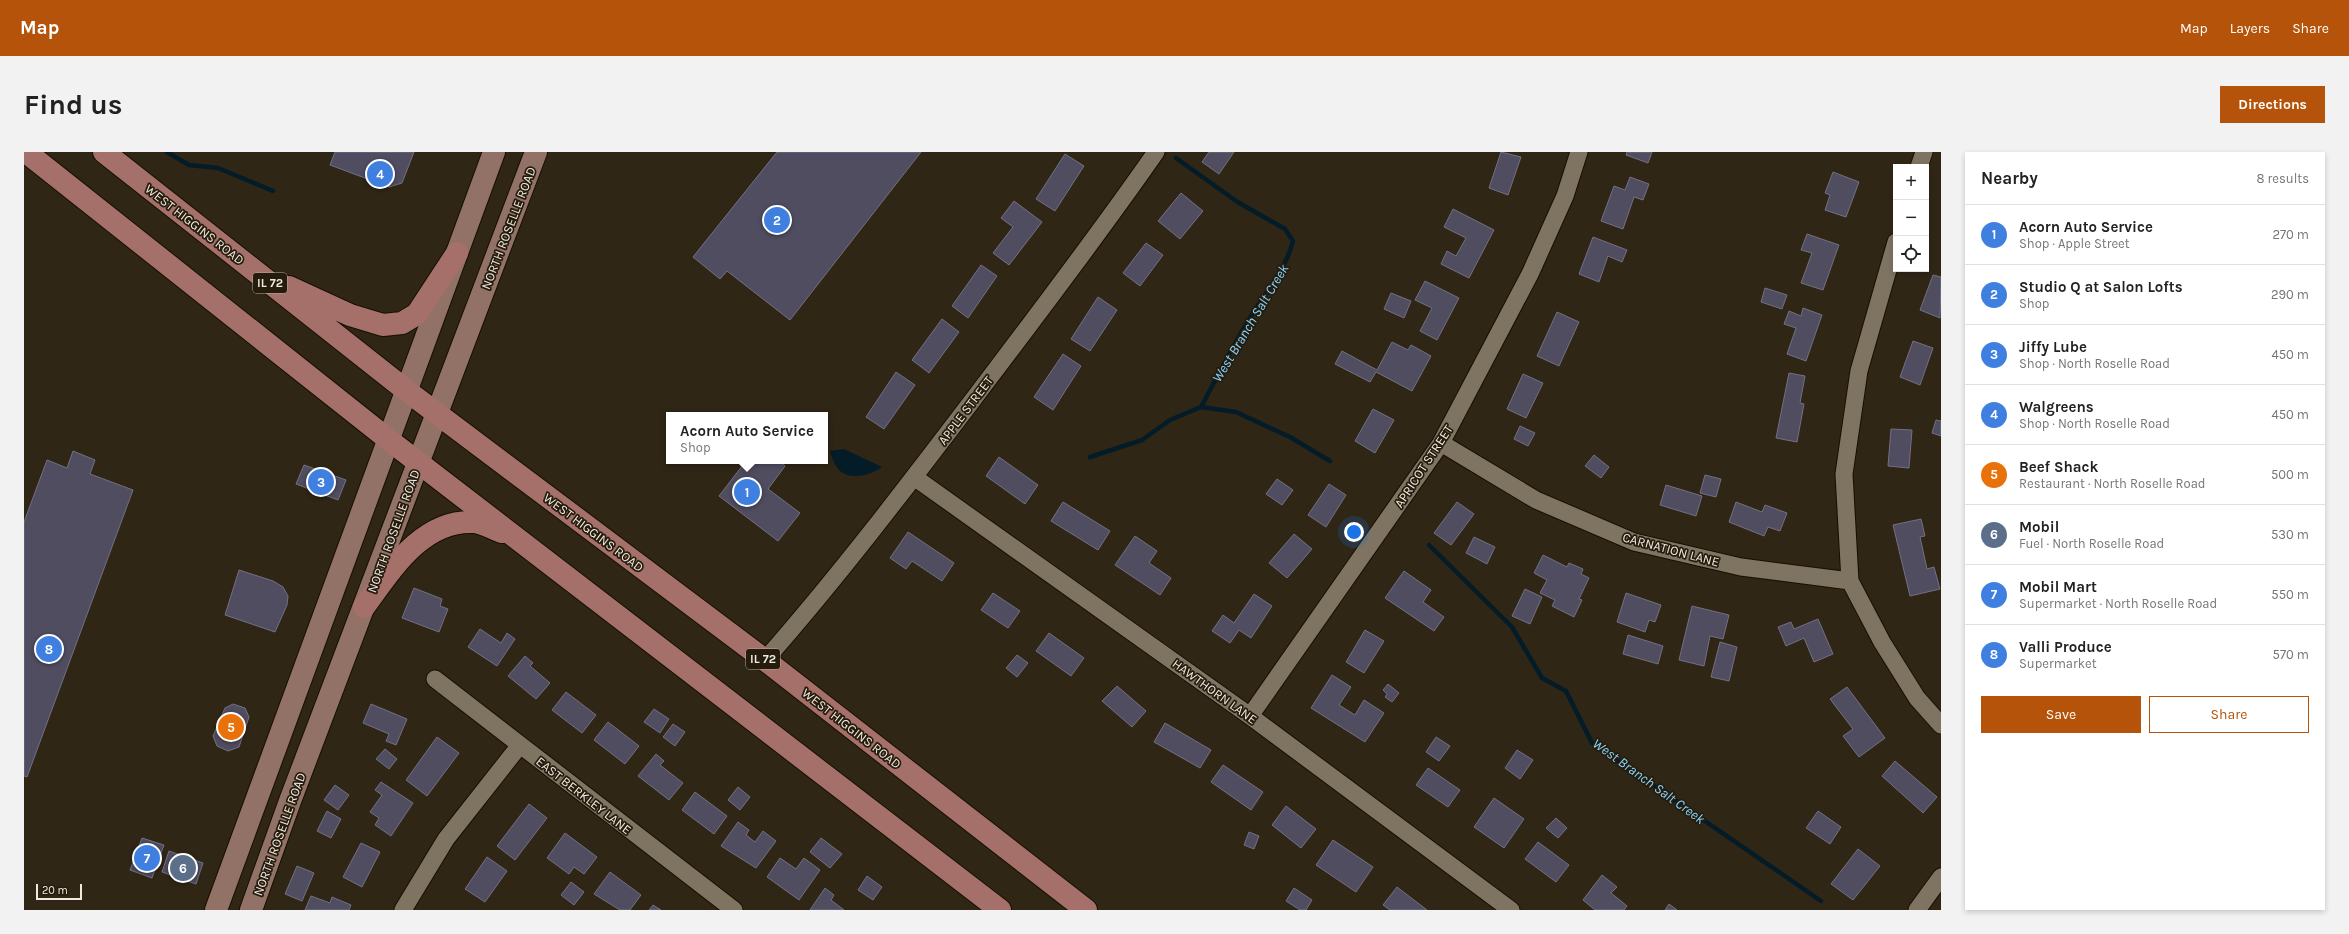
<!DOCTYPE html>
<meta charset="utf-8">
<style>
:root{--surface:#fff;--page:#f2f2f2;--text:#222;--muted:#767676;--line:#e0e0e0;--accent:#b45309}
body{margin:0;font-family:Karla,sans-serif;background:var(--page);color:var(--text)}
.controls{position:absolute;right:12px;top:12px;display:grid;overflow:hidden;border-radius:0px;box-shadow:0 2px 6px #0003}
.controls button{width:36px;height:36px;display:grid;place-items:center;padding:0;border:0;border-bottom:1px solid var(--line);background:var(--surface);color:var(--text);font:20px sans-serif}
.scale{position:absolute;left:12px;bottom:10px;width:46px;box-sizing:border-box;padding-left:4px;border:2px solid #efe9df;border-top:0;font-size:11px;line-height:14px;white-space:nowrap;color:#efe9df;-webkit-text-stroke:3px #261c0d;paint-order:stroke}
.you{position:absolute;left:1330px;top:380px;width:14px;height:14px;margin:-10px;border:3px solid #fff;border-radius:50%;background:#1a73e8;box-shadow:0 0 0 6px #1a73e833}
.badge{display:grid;place-items:center;width:26px;height:26px;border-radius:50%;background:var(--accent);color:#fff;font-size:13px;font-weight:700}
.pin{position:absolute;translate:-50% -50%;border:2px solid #fff;box-shadow:0 1px 4px #0006}
.popup{position:absolute;left:642px;top:260px;width:162px;height:52px;box-sizing:border-box;display:grid;place-content:center;border-radius:0px;background:var(--surface);filter:drop-shadow(0 1px 3px #0005);font-size:13px;white-space:nowrap;color:var(--muted)}
.popup b{font-size:15px;color:var(--text)}
.popup::after{content:'';position:absolute;left:50%;top:100%;margin-left:-8px;border:8px solid transparent;border-top-color:var(--surface)}
.list{margin:0;padding:0;list-style:none}
h2{display:flex;justify-content:space-between;align-items:center;height:52px;margin:0;padding:0 16px;font-size:17px}
h2 small{font-size:13px;font-weight:400;color:var(--muted)}
.list li{display:grid;grid-template-columns:26px 1fr auto;gap:12px;align-items:center;box-sizing:border-box;height:60px;padding:0 16px;border-top:1px solid var(--line)}
.list b{display:block;font-size:15px;white-space:nowrap}
.list p{margin:0;font-size:13px;white-space:nowrap;color:var(--muted)}
.list em{font-size:13px;font-style:normal;color:var(--muted)}
.actions{display:flex;gap:8px;padding:12px 16px}
.actions a{flex:1;padding:9px 0;border:1px solid var(--accent);border-radius:0px;text-align:center;font-size:14px;color:var(--accent)}
.actions .main{background:var(--accent);color:#fff}
.icon{flex:none;width:22px;height:22px;fill:none;stroke:currentColor;stroke-width:2;stroke-linecap:round;stroke-linejoin:round}
.map{position:relative;flex:none;width:1917px;height:758px;overflow:hidden;border-radius:0px}
header{display:flex;align-items:center;gap:24px;box-sizing:border-box;height:56px;padding:0 20px;background:var(--accent);color:#fff}
header strong{font-size:19px}
nav{display:flex;gap:22px;margin-inline-start:auto;font-size:14px}
.intro{display:flex;align-items:center;justify-content:space-between;box-sizing:border-box;height:96px;padding:0 24px}
h1{margin:0;font-size:28px}
.button{padding:10px 18px;border-radius:0px;background:var(--accent);color:#fff;font-size:14px;font-weight:700}
main{display:flex;gap:24px;padding:0 24px}
aside{flex:1;background:var(--surface);border-radius:0px;box-shadow:0 2px 6px #0003}
.map>svg:first-child{display:block}
</style>
<header>
<strong>Map</strong>
<nav><a>Map</a><a>Layers</a><a>Share</a></nav>
</header>
<div class="intro"><h1>Find us</h1><a class="button">Directions</a></div>
<main>
<div class="map">
<svg width="1917" height="758" viewBox="0 0 1917 758">
<rect width="100%" height="100%" fill="#2f2616"/>
<path fill="#041c27" d="M 820,297 L 858,315 C 846,324 821,330 812,314 C 809,310 808,304 806,299 Z"/>
<g fill="none" stroke-linecap="round" stroke-linejoin="round">
<path stroke="#041c27" stroke-width="4.5" d="M 143,0 L 165,13 L 194,16 L 249,39
M 1152,6 L 1212,49 L 1261,77 L 1269,89 C 1262,117 1244,136 1229,161 C 1210,191 1194,224 1177,255
M 1177,255 L 1212,260 L 1266,285 L 1306,309
M 1066,305 L 1118,288 L 1146,268 L 1177,255
M 1405,393 L 1488,475 L 1518,526 L 1542,539 L 1568,591 L 1797,749"/>
</g>
<path fill="#504d60" stroke="#737083" d="M 311,0 L 390,0 L 378,31 L 365,35 L 306,13 Z
M 753,0 L 897,0 L 766,168 L 703,119 L 696,127 L 669,105 Z
M 1185,0 L 1210,0 L 1195,22 L 1178,10 Z
M 1477,0 L 1497,5 L 1484,43 L 1465,36 Z
M 1603,0 L 1628,0 L 1624,11 L 1602,3 Z
M 1041,2 L 1060,14 L 1031,59 L 1012,47 Z
M 1809,20 L 1835,30 L 1822,65 L 1801,58 L 1806,43 L 1801,41 Z
M 1606,25 L 1625,32 L 1619,48 L 1610,45 L 1599,77 L 1577,69 L 1590,34 L 1601,38 Z
M 1157,41 L 1179,59 L 1156,87 L 1134,69 Z
M 990,49 L 1018,70 L 985,113 L 969,101 L 989,75 L 977,66 Z
M 1429,57 L 1470,78 L 1445,126 L 1417,112 L 1423,99 L 1432,104 L 1442,86 L 1420,75 Z
M 1783,82 L 1815,93 L 1799,138 L 1777,131 L 1788,101 L 1777,98 Z
M 1569,85 L 1603,98 L 1598,110 L 1584,104 L 1575,130 L 1555,122 Z
M 1122,91 L 1139,103 L 1116,134 L 1099,121 Z
M 957,113 L 973,124 L 944,166 L 928,154 Z
M 1909,123 L 1917,125 L 1916,166 L 1896,158 Z
M 1401,129 L 1435,146 L 1413,188 L 1396,179 L 1408,156 L 1391,148 Z
M 1741,136 L 1763,143 L 1758,157 L 1737,150 Z
M 1367,141 L 1387,149 L 1380,166 L 1360,157 Z
M 1074,145 L 1093,158 L 1066,199 L 1047,187 Z
M 1779,156 L 1798,163 L 1782,209 L 1763,202 L 1772,176 L 1760,172 L 1765,159 L 1777,164 Z
M 1533,160 L 1555,170 L 1535,214 L 1513,204 Z
M 918,167 L 935,180 L 905,221 L 888,208 Z
M 1889,189 L 1909,196 L 1896,233 L 1876,225 Z
M 1368,190 L 1384,198 L 1387,193 L 1407,204 L 1388,239 L 1352,220 L 1346,230 L 1311,212 L 1318,199 L 1353,218 Z
M 1039,202 L 1057,214 L 1029,258 L 1010,245 Z
M 872,220 L 891,233 L 860,277 L 842,265 Z
M 1765,221 L 1781,224 L 1776,251 L 1780,252 L 1773,290 L 1752,286 Z
M 1499,222 L 1519,231 L 1502,266 L 1483,257 Z
M 1349,257 L 1370,268 L 1351,301 L 1331,289 Z
M 1912,268 L 1917,269 L 1917,284 L 1908,281 Z
M 1496,274 L 1511,281 L 1504,294 L 1490,287 Z
M 1867,277 L 1888,278 L 1885,316 L 1864,314 Z
M 49,299 L 71,308 L 66,322 L 109,338 L 3,625 L 0,624 L 0,370 L 23,308 L 43,316 Z
M 1570,303 L 1585,315 L 1577,326 L 1561,314 Z
M 975,305 L 1014,333 L 1001,352 L 962,324 Z
M 722,309 L 755,309 L 761,314 L 744,337 L 776,361 L 754,389 L 695,344 Z
M 280,313 L 322,328 L 314,348 L 272,332 Z
M 1681,323 L 1697,327 L 1692,345 L 1676,341 Z
M 1253,327 L 1269,338 L 1258,353 L 1242,342 Z
M 1305,332 L 1322,343 L 1302,375 L 1284,363 Z
M 1642,333 L 1678,344 L 1672,364 L 1636,353 Z
M 1039,350 L 1086,379 L 1074,398 L 1027,369 Z
M 1433,350 L 1450,362 L 1427,393 L 1410,381 Z
M 1712,350 L 1738,360 L 1741,353 L 1763,361 L 1756,379 L 1744,375 L 1740,384 L 1705,370 Z
M 1897,367 L 1901,384 L 1896,385 L 1903,417 L 1910,415 L 1916,437 L 1886,444 L 1869,373 Z
M 884,380 L 930,411 L 918,429 L 888,409 L 882,417 L 866,406 Z
M 1270,382 L 1288,397 L 1263,426 L 1245,411 Z
M 1111,384 L 1133,399 L 1125,411 L 1147,426 L 1136,443 L 1091,413 Z
M 1450,385 L 1471,395 L 1463,412 L 1442,401 Z
M 1519,403 L 1543,415 L 1545,411 L 1559,417 L 1557,422 L 1565,426 L 1555,447 L 1558,448 L 1550,465 L 1528,454 L 1531,448 L 1516,441 L 1523,428 L 1510,421 Z
M 215,418 L 249,429 L 259,435 L 264,444 L 263,453 L 251,480 L 201,463 Z
M 1380,419 L 1407,438 L 1399,450 L 1420,465 L 1410,479 L 1361,446 Z
M 390,436 L 418,447 L 416,454 L 424,457 L 415,480 L 378,466 Z
M 1501,437 L 1518,445 L 1506,472 L 1488,464 Z
M 969,441 L 996,459 L 984,476 L 957,458 Z
M 1602,441 L 1637,453 L 1631,470 L 1625,468 L 1621,480 L 1593,470 Z
M 1230,442 L 1248,454 L 1227,486 L 1215,478 L 1206,491 L 1188,479 L 1199,463 L 1210,471 Z
M 1668,454 L 1705,463 L 1699,487 L 1686,484 L 1680,514 L 1655,508 Z
M 1794,467 L 1809,502 L 1790,510 L 1780,486 L 1762,494 L 1754,475 L 1767,470 L 1770,477 Z
M 456,477 L 477,491 L 483,481 L 491,487 L 473,514 L 444,495 Z
M 1341,478 L 1360,489 L 1340,521 L 1322,510 Z
M 1025,481 L 1060,506 L 1047,524 L 1012,499 Z
M 1604,483 L 1639,494 L 1634,512 L 1599,502 Z
M 1696,490 L 1713,495 L 1705,529 L 1687,525 Z
M 993,503 L 1004,511 L 993,525 L 982,516 Z
M 501,504 L 509,511 L 506,514 L 526,531 L 512,547 L 484,524 Z
M 1308,523 L 1327,535 L 1315,553 L 1331,563 L 1340,548 L 1360,561 L 1341,590 L 1287,556 Z
M 1364,532 L 1375,541 L 1368,550 L 1361,545 L 1363,542 L 1359,538 Z
M 1093,534 L 1122,559 L 1108,575 L 1078,549 Z
M 1823,535 L 1861,586 L 1835,605 L 1819,584 L 1829,577 L 1806,547 Z
M 542,540 L 572,563 L 558,581 L 528,558 Z
M 209,552 L 221,556 L 225,565 L 215,595 L 204,599 L 193,594 L 189,584 L 201,556 Z
M 347,552 L 383,567 L 372,593 L 362,589 L 365,582 L 339,571 Z
M 630,557 L 645,567 L 636,581 L 620,570 Z
M 584,570 L 615,594 L 601,612 L 570,588 Z
M 1141,571 L 1187,598 L 1176,616 L 1130,590 Z
M 649,572 L 661,580 L 651,594 L 639,585 Z
M 413,585 L 435,601 L 403,644 L 382,628 Z
M 1412,585 L 1426,594 L 1415,609 L 1402,600 Z
M 361,597 L 373,607 L 365,617 L 352,607 Z
M 1493,598 L 1509,608 L 1496,627 L 1481,616 Z
M 632,602 L 640,609 L 636,613 L 659,631 L 645,648 L 614,624 Z
M 1871,609 L 1913,645 L 1899,661 L 1858,624 Z
M 1199,613 L 1239,640 L 1227,658 L 1187,630 Z
M 1404,616 L 1436,638 L 1424,655 L 1392,633 Z
M 357,630 L 389,651 L 367,684 L 351,673 L 355,666 L 346,660 L 358,643 L 351,638 Z
M 311,633 L 325,643 L 314,658 L 300,648 Z
M 714,635 L 726,645 L 716,658 L 704,648 Z
M 671,640 L 703,664 L 690,682 L 658,658 Z
M 1470,646 L 1500,667 L 1480,696 L 1450,675 Z
M 505,652 L 523,666 L 491,708 L 473,694 Z
M 1262,654 L 1292,677 L 1277,696 L 1248,673 Z
M 303,659 L 317,667 L 307,686 L 293,679 Z
M 1794,659 L 1817,675 L 1806,692 L 1782,676 Z
M 1532,666 L 1543,676 L 1534,686 L 1522,676 Z
M 714,670 L 725,678 L 722,683 L 731,690 L 739,679 L 752,689 L 732,716 L 697,694 Z
M 1225,680 L 1235,684 L 1230,697 L 1220,693 Z
M 541,681 L 573,705 L 560,722 L 550,715 L 545,722 L 523,706 Z
M 118,686 L 140,693 L 128,726 L 106,718 Z
M 797,686 L 818,702 L 806,716 L 786,700 Z
M 1309,688 L 1349,715 L 1332,740 L 1292,713 Z
M 1514,690 L 1545,713 L 1532,730 L 1501,707 Z
M 337,691 L 356,700 L 338,735 L 319,725 Z
M 1834,697 L 1856,714 L 1829,748 L 1807,732 Z
M 145,699 L 179,711 L 172,732 L 138,720 Z
M 463,705 L 483,719 L 461,750 L 441,737 Z
M 756,706 L 772,717 L 780,706 L 796,718 L 775,748 L 743,725 Z
M 273,714 L 290,721 L 278,749 L 261,742 Z
M 586,720 L 617,743 L 606,758 L 596,758 L 570,742 Z
M 1578,723 L 1593,735 L 1587,741 L 1603,754 L 1600,758 L 1571,758 L 1559,748 Z
M 843,724 L 858,735 L 849,748 L 834,738 Z
M 547,730 L 560,740 L 550,753 L 537,743 Z
M 1373,735 L 1403,758 L 1366,758 L 1359,753 Z
M 801,736 L 810,743 L 807,748 L 820,758 L 786,758 Z
M 1270,736 L 1288,748 L 1282,758 L 1276,758 L 1262,749 Z
M 287,744 L 306,751 L 308,745 L 327,753 L 325,758 L 281,758 Z
M 1645,752 L 1653,758 L 1641,758 Z
M 629,753 L 637,758 L 625,758 Z"/>
<g fill="none" stroke-linecap="round" stroke-linejoin="round">
<defs>
<path id="street" d="M 1895,15 L 1900,0
M 1872,90 L 1835,219 L 1820,322 L 1826,429 L 1858,490 L 1893,546 L 1917,573
M 1417,291 L 1512,348 L 1610,390 L 1717,415 L 1826,429
M 890,325 L 1226,564 L 1487,758
M 741,508 C 814,425 881,337 948,249 C 1010,167 1073,85 1132,0
M 411,527 L 710,758
M 1226,564 L 1417,291 L 1506,122 L 1541,44 L 1555,0
M 379,758 L 422,687 L 496,593
M 1893,758 L 1917,725"/>
<path id="secondary" d="M 192,758 L 470,0
M 227,758 L 266,649 L 512,0"/>
<path id="primary" d="M 2,0 L 365,288 L 976,758
M 80,0 L 383,239 L 741,508 L 1062,758
M 265,135 L 326,163 L 359,173 L 378,171 L 393,162 L 433,101
M 340,455 C 367,419 397,368 449,370 C 457,370 469,377 478,380"/>
</defs>
<use href="#street" stroke="#170f02" stroke-width="19"/>
<use href="#secondary" stroke="#170f02" stroke-width="24"/>
<use href="#primary" stroke="#170f02" stroke-width="24"/>
<use href="#street" stroke="#7f7462" stroke-width="17"/>
<use href="#secondary" stroke="#927266" stroke-width="22"/>
<use href="#primary" stroke="#a57069" stroke-width="22"/>
</g>
<g text-anchor="middle" stroke-width="3.5" stroke-linejoin="round" paint-order="stroke">
<g fill="#261c0d" stroke="#b3aca0" stroke-width="1">
<rect x="229" y="121" width="34" height="20" rx="3"/>
<rect x="722" y="497" width="34" height="20" rx="3"/>
</g>
<g font-size="12" font-weight="bold" fill="#efe9df">
<text x="246" y="135">IL 72</text>
<text x="739" y="511">IL 72</text>
</g>
<g font-size="13" fill="#efe9df" stroke="#261c0d">
<text transform="translate(171 72) rotate(38)" y="5">WEST HIGGINS ROAD</text>
<text transform="translate(484 76) rotate(-69)" y="5">NORTH ROSELLE ROAD</text>
<text transform="translate(941 258) rotate(-53)" y="5">APPLE STREET</text>
<text transform="translate(1399 314) rotate(-57)" y="5">APRICOT STREET</text>
<text transform="translate(369 379) rotate(-70)" y="5">NORTH ROSELLE ROAD</text>
<text transform="translate(570 380) rotate(37)" y="5">WEST HIGGINS ROAD</text>
<text transform="translate(1647 397) rotate(15)" y="5">CARNATION LANE</text>
<text transform="translate(1191 539) rotate(36)" y="5">HAWTHORN LANE</text>
<text transform="translate(828 576) rotate(38)" y="5">WEST HIGGINS ROAD</text>
<text transform="translate(560 643) rotate(38)" y="5">EAST BERKLEY LANE</text>
<text transform="translate(255 682) rotate(-70)" y="5">NORTH ROSELLE ROAD</text>
</g>
<g font-size="14" font-style="italic" fill="#84d4ff" stroke="#261c0d">
<text transform="translate(1226 171) rotate(-59)" y="5">West Branch Salt Creek</text>
<text transform="translate(1625 629) rotate(36)" y="5">West Branch Salt Creek</text>
</g>
</g>
</svg>
<div class="controls">
<button>+</button>
<button>−</button>
<button><svg class="icon" aria-label="locate" viewBox="0 0 24 24"><circle cx="12" cy="12" r="6"/><path d="M12 2v4M12 18v4M2 12h4M18 12h4"/></svg></button>
</div>
<div class="scale">20 m</div>
<div class="you"></div>
<div class="pin badge" style="left:723px;top:340px;background:#3f7fe0">1</div>
<div class="popup"><b>Acorn Auto Service</b>Shop</div>
<div class="pin badge" style="left:753px;top:68px;background:#3f7fe0">2</div>
<div class="pin badge" style="left:297px;top:330px;background:#3f7fe0">3</div>
<div class="pin badge" style="left:356px;top:22px;background:#3f7fe0">4</div>
<div class="pin badge" style="left:207px;top:575px;background:#e8710a">5</div>
<div class="pin badge" style="left:159px;top:716px;background:#5c6f8a">6</div>
<div class="pin badge" style="left:123px;top:706px;background:#3f7fe0">7</div>
<div class="pin badge" style="left:25px;top:497px;background:#3f7fe0">8</div>
</div>
<aside>
<h2>Nearby<small>8 results</small></h2>
<ul class="list">
<li><span class="badge" style="background:#3f7fe0">1</span><div><b>Acorn Auto Service</b><p>Shop · Apple Street</p></div><em>270 m</em></li>
<li><span class="badge" style="background:#3f7fe0">2</span><div><b>Studio Q at Salon Lofts</b><p>Shop</p></div><em>290 m</em></li>
<li><span class="badge" style="background:#3f7fe0">3</span><div><b>Jiffy Lube</b><p>Shop · North Roselle Road</p></div><em>450 m</em></li>
<li><span class="badge" style="background:#3f7fe0">4</span><div><b>Walgreens</b><p>Shop · North Roselle Road</p></div><em>450 m</em></li>
<li><span class="badge" style="background:#e8710a">5</span><div><b>Beef Shack</b><p>Restaurant · North Roselle Road</p></div><em>500 m</em></li>
<li><span class="badge" style="background:#5c6f8a">6</span><div><b>Mobil</b><p>Fuel · North Roselle Road</p></div><em>530 m</em></li>
<li><span class="badge" style="background:#3f7fe0">7</span><div><b>Mobil Mart</b><p>Supermarket · North Roselle Road</p></div><em>550 m</em></li>
<li><span class="badge" style="background:#3f7fe0">8</span><div><b>Valli Produce</b><p>Supermarket</p></div><em>570 m</em></li>
</ul>
<div class="actions"><a class="main">Save</a><a>Share</a></div>
</aside>
</main>
